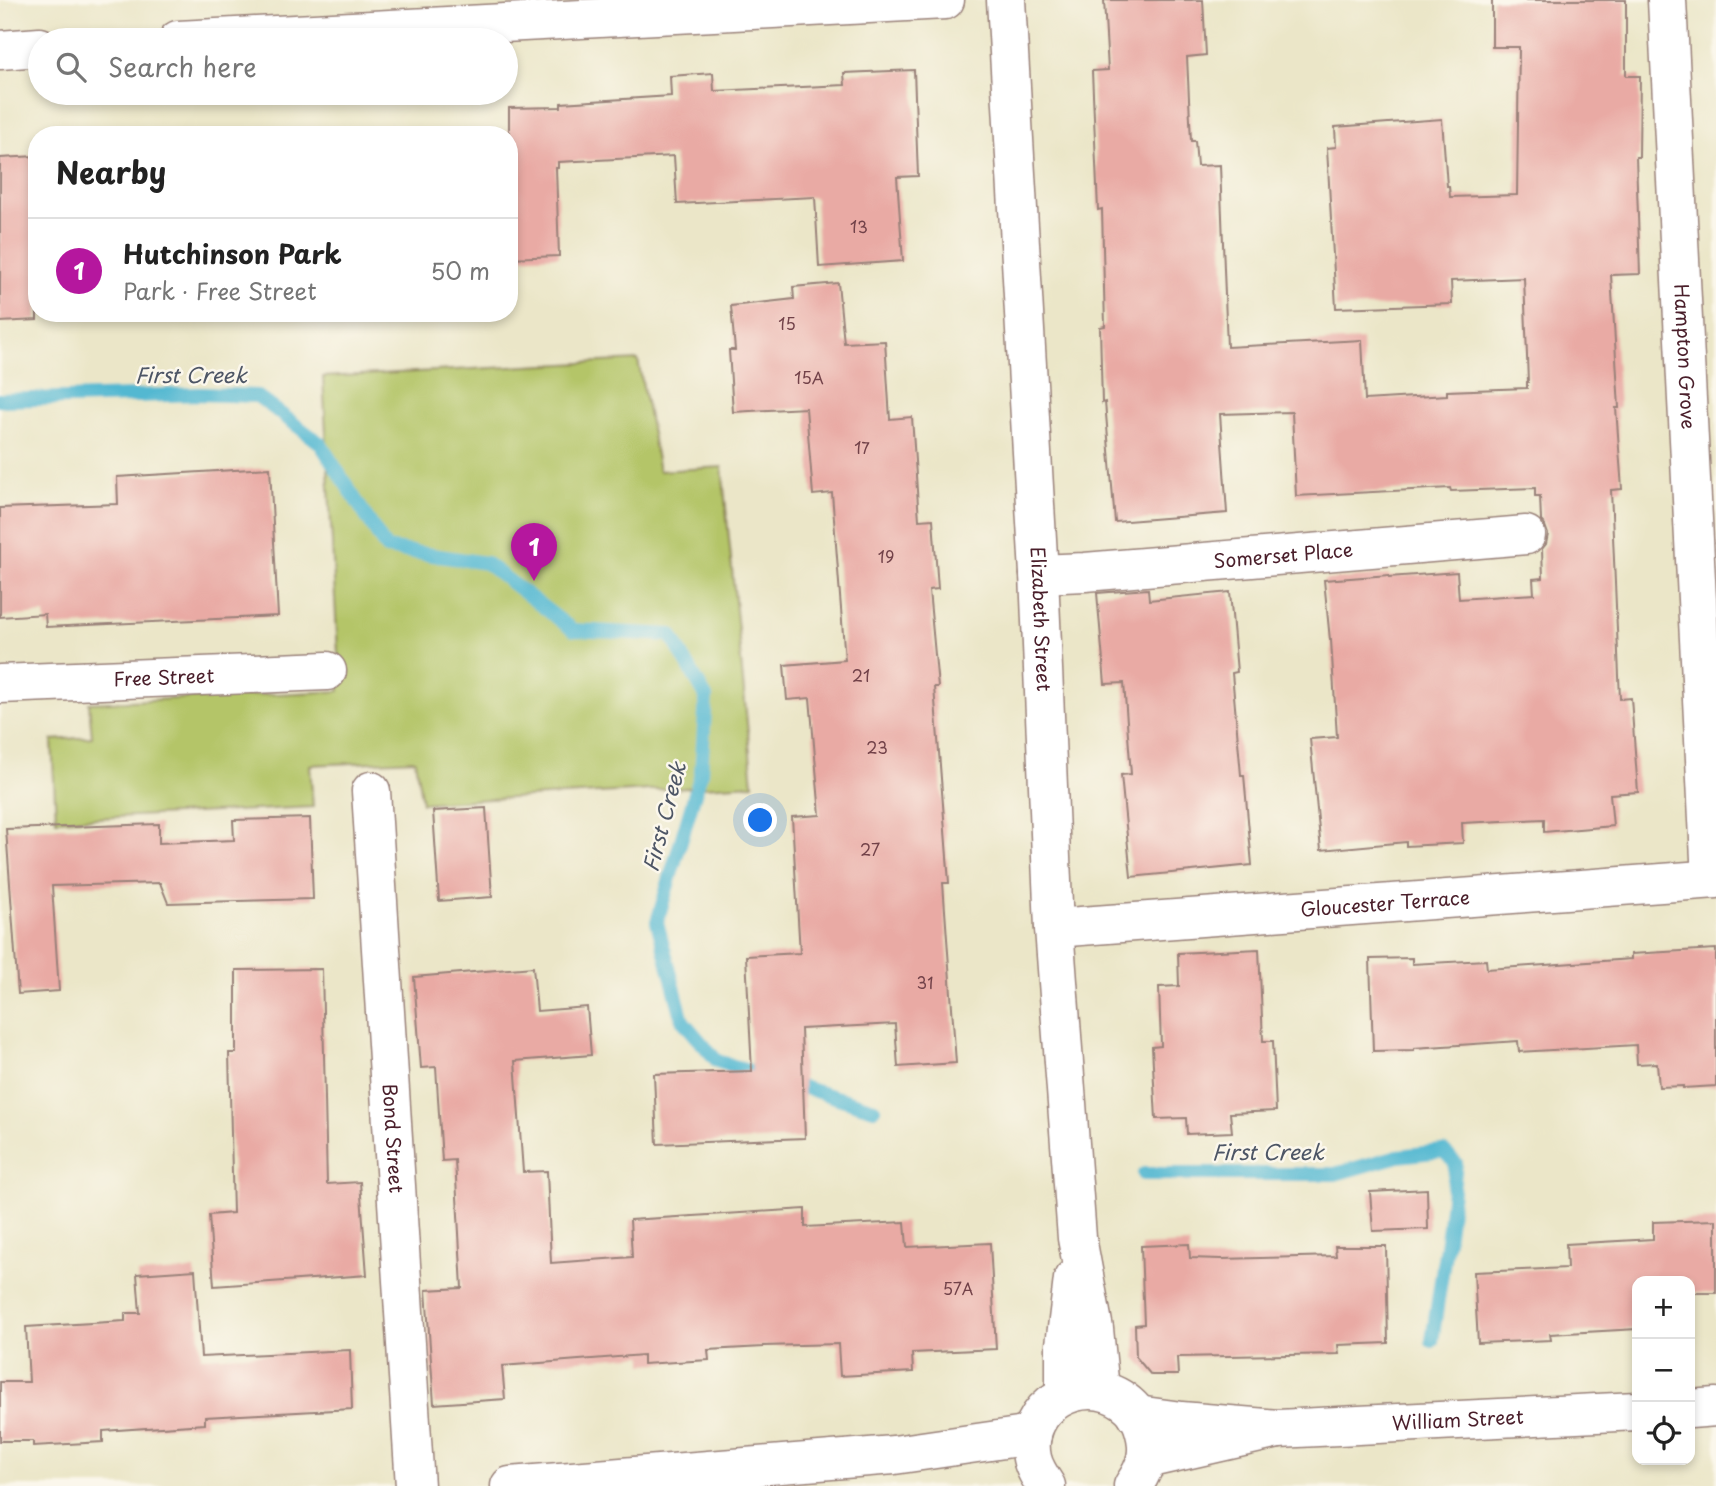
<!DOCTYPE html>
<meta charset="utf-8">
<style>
:root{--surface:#fff;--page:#f6f6f6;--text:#222;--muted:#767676;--line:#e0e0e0;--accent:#b5179e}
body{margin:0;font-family:"Playpen Sans",sans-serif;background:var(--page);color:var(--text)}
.controls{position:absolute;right:21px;bottom:21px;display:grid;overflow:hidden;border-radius:14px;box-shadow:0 4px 10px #0003}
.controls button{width:63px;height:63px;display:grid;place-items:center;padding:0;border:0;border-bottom:2px solid var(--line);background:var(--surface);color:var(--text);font:35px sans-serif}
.you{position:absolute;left:761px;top:821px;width:24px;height:24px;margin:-18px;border:5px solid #fff;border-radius:50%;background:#1a73e8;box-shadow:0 0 0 10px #1a73e833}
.badge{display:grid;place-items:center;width:46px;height:46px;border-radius:50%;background:var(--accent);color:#fff;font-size:23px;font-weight:700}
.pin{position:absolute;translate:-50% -58px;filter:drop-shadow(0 2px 4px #0008)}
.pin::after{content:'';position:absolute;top:37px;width:24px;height:21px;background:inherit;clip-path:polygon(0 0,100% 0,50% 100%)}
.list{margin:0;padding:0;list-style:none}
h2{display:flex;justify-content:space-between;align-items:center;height:91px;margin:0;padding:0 28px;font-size:30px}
h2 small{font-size:23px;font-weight:400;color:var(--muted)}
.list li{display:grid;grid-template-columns:46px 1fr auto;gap:21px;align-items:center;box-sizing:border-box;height:105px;padding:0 28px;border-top:2px solid var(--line)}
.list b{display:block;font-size:26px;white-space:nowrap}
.list p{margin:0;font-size:23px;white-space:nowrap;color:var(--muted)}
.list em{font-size:23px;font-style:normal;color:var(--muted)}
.icon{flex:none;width:38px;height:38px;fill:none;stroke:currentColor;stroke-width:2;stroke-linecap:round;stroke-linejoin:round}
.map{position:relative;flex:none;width:1716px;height:1486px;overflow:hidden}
.search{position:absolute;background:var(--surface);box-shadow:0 4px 10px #0003;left:28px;top:28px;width:490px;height:77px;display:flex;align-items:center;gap:18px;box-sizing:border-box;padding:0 24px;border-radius:38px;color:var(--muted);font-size:26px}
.panel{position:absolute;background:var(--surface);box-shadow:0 4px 10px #0003;left:28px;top:126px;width:490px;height:196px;border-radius:28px}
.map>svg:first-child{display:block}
</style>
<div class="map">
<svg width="1716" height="1486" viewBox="0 0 1716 1486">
<rect width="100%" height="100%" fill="#fbf7ec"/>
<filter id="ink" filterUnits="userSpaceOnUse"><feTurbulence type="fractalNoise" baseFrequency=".0143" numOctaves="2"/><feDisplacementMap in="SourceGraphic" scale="14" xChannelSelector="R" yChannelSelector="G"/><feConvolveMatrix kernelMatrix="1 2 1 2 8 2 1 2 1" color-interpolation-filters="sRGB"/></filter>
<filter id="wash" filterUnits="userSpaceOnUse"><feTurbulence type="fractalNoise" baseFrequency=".00686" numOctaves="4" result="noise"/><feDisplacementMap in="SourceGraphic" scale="28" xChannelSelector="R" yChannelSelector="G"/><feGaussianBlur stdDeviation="1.57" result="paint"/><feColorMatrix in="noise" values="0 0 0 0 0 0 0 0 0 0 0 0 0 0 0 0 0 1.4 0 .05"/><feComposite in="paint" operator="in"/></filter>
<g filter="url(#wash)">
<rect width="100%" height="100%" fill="#ebe6c8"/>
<path fill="#b4c568" stroke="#7f724a" stroke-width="2" d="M 638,360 L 659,471 L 722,467 L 753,784 L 422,803 L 415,760 L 310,765 L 313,807 L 56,820 L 52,740 L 92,737 L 89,703 L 340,691 L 323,377 Z"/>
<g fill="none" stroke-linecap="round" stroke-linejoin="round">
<path stroke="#53b8d1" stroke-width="14" d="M 0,400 L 200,394 L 257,396 L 320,443 L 386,548 L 486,563 L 573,630 L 671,635 L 706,697 L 701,773 L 657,922 L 683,1021 L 717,1061 L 874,1109
M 1144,1174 L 1335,1174 L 1398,1156 L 1443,1151 L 1456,1163 L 1449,1226 L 1432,1341"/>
</g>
<g id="blocks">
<path fill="#e9aaa4" d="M 1104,0 L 1203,0 L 1206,55 L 1187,57 L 1191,141 L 1195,141 L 1197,166 L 1220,165 L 1227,347 L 1362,340 L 1365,400 L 1447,395 L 1447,391 L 1527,388 L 1527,382 L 1528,382 L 1524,278 L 1451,281 L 1452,304 L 1336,308 L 1327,148 L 1336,147 L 1335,127 L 1442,119 L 1447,186 L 1449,186 L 1450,197 L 1517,195 L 1519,47 L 1492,47 L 1492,0 L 1626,0 L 1626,76 L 1640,76 L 1639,157 L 1636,157 L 1640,274 L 1611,275 L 1619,408 L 1616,408 L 1622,489 L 1611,490 L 1620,699 L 1631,698 L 1638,792 L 1610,794 L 1613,826 L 1544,832 L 1544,819 L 1462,823 L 1463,843 L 1406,846 L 1406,842 L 1321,850 L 1310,739 L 1337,737 L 1331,640 L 1330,640 L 1324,580 L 1389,575 L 1389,577 L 1457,572 L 1459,599 L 1534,594 L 1533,579 L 1543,578 L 1542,549 L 1546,544 L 1548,534 L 1544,523 L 1541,520 L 1540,496 L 1535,496 L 1535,488 L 1451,491 L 1450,488 L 1296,496 L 1292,412 L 1220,414 L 1227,513 L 1115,522 L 1105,402 L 1102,403 L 1100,327 L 1105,326 L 1102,209 L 1098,210 L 1092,71 L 1108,70 Z
M 914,70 L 918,176 L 897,177 L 903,261 L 819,267 L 815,197 L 677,204 L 674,156 L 558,162 L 558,168 L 556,168 L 559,256 L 509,258 L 509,108 L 561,107 L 561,103 L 671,96 L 670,76 L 713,73 L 714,91 L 845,85 L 844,73 Z
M 37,156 L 37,320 L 0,322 L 0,158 Z
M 838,283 L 844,343 L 885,341 L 890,419 L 912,417 L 919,520 L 933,519 L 938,589 L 929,590 L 938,687 L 934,687 L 949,883 L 943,883 L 956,1063 L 898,1067 L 895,1024 L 801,1029 L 805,1138 L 657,1144 L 654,1074 L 752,1071 L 746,956 L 800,953 L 792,817 L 820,815 L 810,698 L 787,700 L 784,665 L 845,660 L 832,493 L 813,495 L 806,408 L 733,412 L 729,350 L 735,350 L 731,306 L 794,299 L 793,287 Z
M 270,468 L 278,616 L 46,627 L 45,614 L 0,617 L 0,508 L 118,504 L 117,477 Z
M 1148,589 L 1149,600 L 1230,592 L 1237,672 L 1232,673 L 1241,775 L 1244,775 L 1252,865 L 1131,877 L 1121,775 L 1131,774 L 1124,683 L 1105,684 L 1097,593 Z
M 486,808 L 492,897 L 439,901 L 433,811 Z
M 310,818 L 313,899 L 168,903 L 160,883 L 52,886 L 59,991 L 18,994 L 6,829 L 159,824 L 159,843 L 234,840 L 233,820 Z
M 1259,949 L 1263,1041 L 1273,1041 L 1276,1111 L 1230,1113 L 1232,1132 L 1187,1134 L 1186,1118 L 1156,1119 L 1152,1047 L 1161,1046 L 1159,987 L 1179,986 L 1178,953 Z
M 1716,949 L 1716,1086 L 1683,1088 L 1683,1086 L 1659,1087 L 1657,1063 L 1637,1064 L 1636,1045 L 1519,1052 L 1518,1041 L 1414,1048 L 1414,1050 L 1373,1051 L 1370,959 L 1412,958 L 1412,964 L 1486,960 L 1487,969 L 1631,959 L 1631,954 Z
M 533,967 L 537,1011 L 587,1007 L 591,1055 L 515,1061 L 523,1172 L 547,1171 L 551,1263 L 632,1257 L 630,1220 L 805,1209 L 805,1227 L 905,1222 L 907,1247 L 990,1243 L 996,1349 L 912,1353 L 913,1372 L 840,1376 L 838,1344 L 763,1346 L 763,1347 L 708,1350 L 709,1360 L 643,1364 L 643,1355 L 502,1366 L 505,1399 L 434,1404 L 426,1290 L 462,1288 L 455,1160 L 442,1161 L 436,1067 L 421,1068 L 414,977 Z
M 322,969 L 327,1184 L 360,1182 L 367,1275 L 214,1286 L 209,1215 L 233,1213 L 229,1053 L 236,1053 L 236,970 Z
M 1427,1189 L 1428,1229 L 1373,1231 L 1370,1192 Z
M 1716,1220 L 1716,1293 L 1690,1293 L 1690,1281 L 1637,1281 L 1637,1329 L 1550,1334 L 1551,1340 L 1478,1343 L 1474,1272 L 1567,1268 L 1566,1244 L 1653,1239 L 1653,1222 Z
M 1189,1244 L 1190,1258 L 1221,1259 L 1336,1256 L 1335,1246 L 1386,1246 L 1388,1343 L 1338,1345 L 1339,1354 L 1177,1357 L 1178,1375 L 1151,1375 L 1136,1357 L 1135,1325 L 1144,1324 L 1141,1246 Z
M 195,1270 L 201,1357 L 350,1350 L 352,1409 L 205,1417 L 205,1424 L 103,1431 L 103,1442 L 33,1446 L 33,1441 L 0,1441 L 0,1382 L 29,1382 L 26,1327 L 125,1321 L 125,1313 L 140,1313 L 137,1274 Z"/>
</g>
</g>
<g filter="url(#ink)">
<use href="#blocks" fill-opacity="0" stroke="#9a827a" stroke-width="2"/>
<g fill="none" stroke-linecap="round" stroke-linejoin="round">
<defs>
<g id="street">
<path id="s1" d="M 1006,0 L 1039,574 L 1054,928 L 1077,1238 L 1094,1329 L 1100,1390"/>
<path id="s2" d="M 1667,0 L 1711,879"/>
<path d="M 178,40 L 945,0"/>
<path d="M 0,50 L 40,47"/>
<path id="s3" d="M 1039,574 L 1085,572 L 1526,535"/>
<path id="s4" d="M 0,684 L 327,671"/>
<path id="s5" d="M 371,791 L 415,1486"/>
<path id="s6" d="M 1054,928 L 1716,879"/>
<path d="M 1065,1394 L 1065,1345 L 1073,1279"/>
<path d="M 1690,1409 L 1716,1407"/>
<path d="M 1137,1415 L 1181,1421 L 1278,1429 L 1146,1459"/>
<path id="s7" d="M 1278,1429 L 1637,1411"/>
<path d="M 510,1486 L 894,1455 L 1032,1435"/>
<path d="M 1046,1486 C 1040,1477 1034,1468 1032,1458 C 1021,1406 1083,1371 1124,1401 C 1132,1407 1140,1416 1143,1426 C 1151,1450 1147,1466 1133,1486"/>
</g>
</defs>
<use href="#street" stroke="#9a827a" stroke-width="41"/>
<use href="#street" stroke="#fff" stroke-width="38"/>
</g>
</g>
<g text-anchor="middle" stroke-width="5" stroke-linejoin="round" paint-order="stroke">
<g font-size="16" fill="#724249">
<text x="859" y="233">13</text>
<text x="787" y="330">15</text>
<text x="809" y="384">15A</text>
<text x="862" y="454">17</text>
<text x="886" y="563">19</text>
<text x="861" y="682">21</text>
<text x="877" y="754">23</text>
<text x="870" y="856">27</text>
<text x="925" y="989">31</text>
<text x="958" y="1295">57A</text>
</g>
<g font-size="19" fill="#4a1f2b" stroke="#fbf7ec">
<text dy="7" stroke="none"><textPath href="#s2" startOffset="357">Hampton Grove</textPath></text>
<text dy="7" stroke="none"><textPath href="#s3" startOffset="245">Somerset Place</textPath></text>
<text dy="7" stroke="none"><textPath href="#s1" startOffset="620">Elizabeth Street</textPath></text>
<text dy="7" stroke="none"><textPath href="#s4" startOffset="164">Free Street</textPath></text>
<text dy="7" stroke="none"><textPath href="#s6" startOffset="332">Gloucester Terrace</textPath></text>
<text dy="7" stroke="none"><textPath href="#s5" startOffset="348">Bond Street</textPath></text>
<text dy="7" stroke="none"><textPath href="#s7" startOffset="180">William Street</textPath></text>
</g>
<g font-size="21" font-style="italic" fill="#4d5565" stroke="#fbf7ec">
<text x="191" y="383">First Creek</text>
<text transform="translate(665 817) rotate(-75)" y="7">First Creek</text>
<text x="1268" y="1160">First Creek</text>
</g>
</g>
</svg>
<div class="controls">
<button>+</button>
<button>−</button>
<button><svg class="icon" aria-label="locate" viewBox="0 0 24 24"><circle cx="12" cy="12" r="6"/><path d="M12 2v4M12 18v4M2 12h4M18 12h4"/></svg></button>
</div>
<div class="you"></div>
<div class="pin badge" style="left:534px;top:581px">1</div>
<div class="search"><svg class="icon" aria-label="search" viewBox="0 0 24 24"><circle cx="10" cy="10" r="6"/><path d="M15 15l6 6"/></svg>Search here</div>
<section class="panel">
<h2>Nearby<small></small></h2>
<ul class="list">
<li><span class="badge">1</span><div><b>Hutchinson Park</b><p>Park · Free Street</p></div><em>50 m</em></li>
</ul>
</section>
</div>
